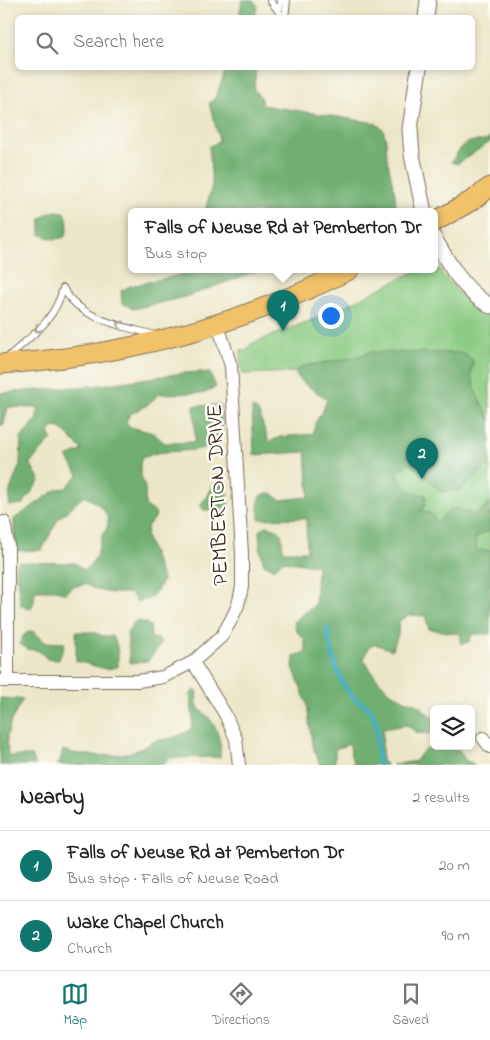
<!DOCTYPE html>
<meta charset="utf-8">
<style>
:root{--surface:#fff;--page:#f6f6f6;--text:#222;--muted:#767676;--line:#e0e0e0;--accent:#0f766e}
body{margin:0;font-family:"Indie Flower",sans-serif;background:var(--page);color:var(--text)}
.controls{position:absolute;right:15px;bottom:15px;display:grid;overflow:hidden;border-radius:8px;box-shadow:0 2px 8px #0003}
.controls button{width:45px;height:45px;display:grid;place-items:center;padding:0;border:0;border-bottom:1px solid var(--line);background:var(--surface);color:var(--text);font:25px sans-serif}
.you{position:absolute;left:330px;top:315px;width:18px;height:18px;margin:-12px;border:4px solid #fff;border-radius:50%;background:#1a73e8;box-shadow:0 0 0 8px #1a73e833}
.badge{display:grid;place-items:center;width:32px;height:32px;border-radius:50%;background:var(--accent);color:#fff;font-size:16px;font-weight:700}
.pin{position:absolute;translate:-50% -41px;filter:drop-shadow(0 1px 2px #0008)}
.pin::after{content:'';position:absolute;top:26px;width:18px;height:15px;background:inherit;clip-path:polygon(0 0,100% 0,50% 100%)}
.popup{position:absolute;left:128px;top:208px;width:310px;height:65px;box-sizing:border-box;display:grid;place-content:center;border-radius:8px;background:var(--surface);filter:drop-shadow(0 1px 4px #0005);font-size:16px;white-space:nowrap;color:var(--muted)}
.popup b{font-size:19px;color:var(--text)}
.popup::after{content:'';position:absolute;left:50%;top:100%;margin-left:-10px;border:10px solid transparent;border-top-color:var(--surface)}
.list{margin:0;padding:0;list-style:none}
h2{display:flex;justify-content:space-between;align-items:center;height:65px;margin:0;padding:0 20px;font-size:21px}
h2 small{font-size:16px;font-weight:400;color:var(--muted)}
.list li{display:grid;grid-template-columns:32px 1fr auto;gap:15px;align-items:center;box-sizing:border-box;height:70px;padding:0 20px;border-top:1px solid var(--line)}
.list b{display:block;font-size:19px;white-space:nowrap}
.list p{margin:0;font-size:16px;white-space:nowrap;color:var(--muted)}
.list em{font-size:16px;font-style:normal;color:var(--muted)}
.icon{flex:none;width:28px;height:28px;fill:none;stroke:currentColor;stroke-width:2;stroke-linecap:round;stroke-linejoin:round}
.map{position:relative;flex:none;width:490px;height:765px;overflow:hidden}
.search{position:absolute;background:var(--surface);box-shadow:0 2px 8px #0003;left:15px;right:15px;top:15px;height:55px;display:flex;align-items:center;gap:12px;box-sizing:border-box;padding:0 18px;border-radius:8px;color:var(--muted);font-size:19px}
.sheet{height:205px;background:var(--surface)}
nav{display:flex;justify-content:space-around;align-items:center;box-sizing:border-box;height:70px;border-top:1px solid var(--line);background:var(--surface);font-size:14px;color:var(--muted)}
nav a{display:grid;justify-items:center;gap:2px}
nav .on{color:var(--accent)}
.map>svg:first-child{display:block}
</style>
<div class="map">
<svg width="490" height="765" viewBox="0 0 490 765">
<rect width="100%" height="100%" fill="#fdfcf7"/>
<filter id="ink" filterUnits="userSpaceOnUse"><feTurbulence type="fractalNoise" baseFrequency=".02" numOctaves="2"/><feDisplacementMap in="SourceGraphic" scale="10" xChannelSelector="R" yChannelSelector="G"/><feConvolveMatrix kernelMatrix="1 2 1 2 8 2 1 2 1" color-interpolation-filters="sRGB"/></filter>
<filter id="wash" filterUnits="userSpaceOnUse"><feTurbulence type="fractalNoise" baseFrequency=".0096" numOctaves="4" result="noise"/><feDisplacementMap in="SourceGraphic" scale="20" xChannelSelector="R" yChannelSelector="G"/><feGaussianBlur stdDeviation="1.12" result="paint"/><feColorMatrix in="noise" values="0 0 0 0 0 0 0 0 0 0 0 0 0 0 0 0 0 1.4 0 .05"/><feComposite in="paint" operator="in"/></filter>
<g filter="url(#wash)">
<rect width="100%" height="100%" fill="#ece6c8"/>
<path fill="#8bcb83" stroke="#637a50" d="M 434,263 L 458,292 L 490,319 L 490,587 L 358,590 L 370,352 L 357,357 L 304,366 L 294,372 L 243,374 L 240,361 L 241,350 L 246,351 L 251,344 L 256,342 L 332,312 L 418,270 L 434,270 Z"/>
<path fill="#70af71" stroke="#566c48" d="M 242,0 L 253,0 L 258,6 L 254,17 L 239,17 Z
M 227,68 L 256,68 L 254,90 L 261,97 L 262,105 L 376,123 L 383,129 L 386,140 L 387,158 L 395,194 L 396,207 L 391,212 L 205,212 L 212,185 L 209,146 L 217,143 L 219,139 L 209,103 L 215,98 Z
M 490,138 L 490,142 L 457,164 L 451,162 C 457,155 461,144 470,142 C 477,140 483,142 490,138 Z
M 55,211 L 64,212 L 67,217 L 68,226 L 66,236 C 56,241 50,239 40,234 L 41,219 L 47,214 Z
M 190,270 L 260,270 L 185,297 L 133,309 L 122,303 L 121,291 L 130,286 L 184,274 Z
M 370,352 L 462,353 L 473,360 L 471,374 L 477,395 L 490,419 L 490,463 L 460,490 L 440,492 L 422,472 L 408,463 L 397,474 C 403,487 412,495 426,495 L 425,506 L 421,510 L 432,514 L 437,522 L 452,508 L 460,509 L 473,515 L 486,506 L 490,500 L 490,531 L 486,532 L 476,537 L 477,552 L 482,550 L 490,551 L 490,634 L 472,634 L 469,642 L 461,644 L 461,634 L 429,629 L 425,616 L 409,615 L 399,621 L 398,635 L 392,650 L 375,644 L 368,648 L 364,660 C 374,677 386,691 403,699 C 407,701 411,702 415,703 C 422,707 426,714 434,718 L 434,734 L 417,733 L 407,725 L 383,729 L 382,761 L 387,765 L 355,765 L 351,756 L 350,744 L 335,749 L 335,765 L 320,765 L 312,744 L 307,704 L 293,667 L 294,656 L 306,652 L 304,639 L 296,631 L 294,621 L 315,605 L 317,566 L 283,561 L 274,569 L 264,564 L 260,550 L 259,532 L 266,526 C 285,530 281,534 283,551 L 307,551 L 306,518 L 259,519 L 258,505 L 261,495 L 272,493 L 280,500 L 309,497 L 306,452 L 254,455 L 252,408 L 258,411 L 269,442 L 280,437 L 313,434 L 316,421 L 323,411 L 327,399 L 302,382 L 294,372 L 304,366 L 357,357 Z
M 201,372 L 210,373 L 216,387 L 205,393 L 159,394 L 146,406 L 130,414 L 126,422 L 131,427 L 153,433 L 165,443 L 195,442 L 194,406 L 220,405 C 221,415 224,426 220,436 C 213,454 173,450 157,453 C 152,454 147,457 142,458 C 137,469 142,477 145,488 C 146,493 145,499 145,505 L 156,513 L 155,518 L 148,525 L 146,536 L 163,580 C 156,592 151,602 136,601 L 131,593 C 111,593 102,594 85,584 L 73,587 L 65,594 L 56,590 L 35,590 L 34,602 L 31,608 L 21,606 L 15,567 L 18,562 L 75,563 L 84,570 C 98,558 97,555 101,539 C 102,535 105,532 107,528 C 112,512 96,502 84,496 L 58,519 L 42,550 L 17,551 L 14,532 L 14,519 L 57,489 L 66,488 L 78,475 L 67,457 L 82,450 L 60,428 L 54,427 L 49,432 L 52,439 L 30,463 L 40,480 L 23,504 L 9,506 L 10,490 L 20,464 L 21,438 L 36,420 L 39,408 L 8,407 L 4,424 L 0,426 L 0,393 L 102,385 L 183,373 Z
M 222,481 L 228,484 L 228,506 L 217,510 L 204,510 L 200,506 L 214,485 Z
M 138,621 L 146,623 L 150,626 L 151,638 L 159,639 L 161,644 L 148,661 L 130,663 L 127,632 L 133,623 Z
M 29,631 L 34,632 L 45,642 L 65,643 L 59,660 L 47,659 L 39,651 L 27,649 L 20,644 L 23,636 Z
M 76,632 L 93,632 L 103,636 L 112,636 C 119,644 118,656 118,667 L 106,669 L 76,661 Z
M 194,690 L 197,691 L 196,700 L 199,709 C 214,718 223,740 220,757 L 169,758 L 163,765 L 57,765 L 60,761 L 63,750 C 84,758 136,759 152,741 C 170,738 174,740 191,729 L 193,719 L 190,695 Z
M 0,698 L 23,699 L 11,721 L 7,737 L 8,756 L 32,756 L 36,765 L 0,765 Z
M 434,745 L 434,746 L 457,746 L 465,760 L 476,765 L 392,765 L 416,761 L 423,751 Z"/>
<g fill="none" stroke-linecap="round" stroke-linejoin="round">
<path stroke="#47afc6" stroke-width="4.5" d="M 327,628 C 332,653 335,677 353,697 C 358,702 368,705 371,711 C 381,727 375,748 379,765"/>
</g>
</g>
<g filter="url(#ink)">
<g fill="none" stroke-linecap="round" stroke-linejoin="round">
<defs>
<path id="service" d="M 270,0 L 283,18
M 279,12 L 281,0
M 285,18 L 287,0
M 63,288 C 80,320 123,326 155,335
M 7,358 C 31,336 55,321 63,288"/>
<path id="minor" d="M 4,522 L 8,545 L 8,681
M 193,662 L 225,714 L 236,739 L 239,765
M 0,681 L 138,681 L 163,677 L 193,662 L 222,636 L 231,620 L 238,605 L 242,587 L 242,554 L 231,366 L 218,325
M 483,738 L 490,747"/>
<path id="tertiary" d="M 426,18 L 428,0
M 419,68 L 410,129 L 412,155 L 424,212
M 434,238 C 448,263 464,291 490,306"/>
<path id="primary" d="M 434,222 L 473,200 L 490,187
M 0,364 C 122,357 240,325 349,270"/>
</defs>
<use href="#service" stroke="#796c5a" stroke-width="8"/>
<use href="#minor" stroke="#796c5a" stroke-width="14"/>
<use href="#tertiary" stroke="#796c5a" stroke-width="17"/>
<use href="#primary" stroke="#796c5a" stroke-width="21"/>
<use href="#service" stroke="#fff" stroke-width="6"/>
<use href="#minor" stroke="#fff" stroke-width="12"/>
<use href="#tertiary" stroke="#fff" stroke-width="15"/>
<use href="#primary" stroke="#f2c26a" stroke-width="19"/>
</g>
<defs><path id="oneway-chevron" d="M-2-3.5L2.5 0L-2 3.5" fill="none" stroke-width="1.6" stroke-linecap="round" stroke-linejoin="round" transform="scale(1.25)"/></defs>
<g stroke="#a79f9a">
<use href="#oneway-chevron" transform="translate(120 325) rotate(-163)"/>
<use href="#oneway-chevron" transform="translate(38 329) rotate(136)"/>
</g>
</g>
<g text-anchor="middle" stroke-width="5" stroke-linejoin="round" paint-order="stroke">
<g font-size="22" fill="#3b2a1e" stroke="#fdfcf7">
<text transform="translate(216 495) rotate(-92)" y="8">PEMBERTON DRIVE</text>
</g>
</g>
</svg>
<div class="controls">
<button><svg class="icon" aria-label="layers" viewBox="0 0 24 24"><path d="M12 4l9 5-9 5-9-5zM3 14l9 5 9-5"/></svg></button>
</div>
<div class="you"></div>
<div class="pin badge" style="left:283px;top:331px">1</div>
<div class="popup"><b>Falls of Neuse Rd at Pemberton Dr</b>Bus stop</div>
<div class="pin badge" style="left:422px;top:479px">2</div>
<div class="search"><svg class="icon" aria-label="search" viewBox="0 0 24 24"><circle cx="10" cy="10" r="6"/><path d="M15 15l6 6"/></svg>Search here</div>
</div>
<section class="sheet">
<h2>Nearby<small>2 results</small></h2>
<ul class="list">
<li><span class="badge">1</span><div><b>Falls of Neuse Rd at Pemberton Dr</b><p>Bus stop · Falls of Neuse Road</p></div><em>20 m</em></li>
<li><span class="badge">2</span><div><b>Wake Chapel Church</b><p>Church</p></div><em>90 m</em></li>
</ul>
</section>
<nav>
<a class="on"><svg class="icon" aria-label="map" viewBox="0 0 24 24"><path d="M3 6l6-2 6 2 6-2v14l-6 2-6-2-6 2zM9 4v14M15 6v14"/></svg>Map</a>
<a><svg class="icon" aria-label="directions" viewBox="0 0 24 24"><path d="M12 3l9 9-9 9-9-9zM9 14v-3h6M13 9l2 2-2 2"/></svg>Directions</a>
<a><svg class="icon" aria-label="saved" viewBox="0 0 24 24"><path d="M7 4h10v16l-5-4-5 4z"/></svg>Saved</a>
</nav>
